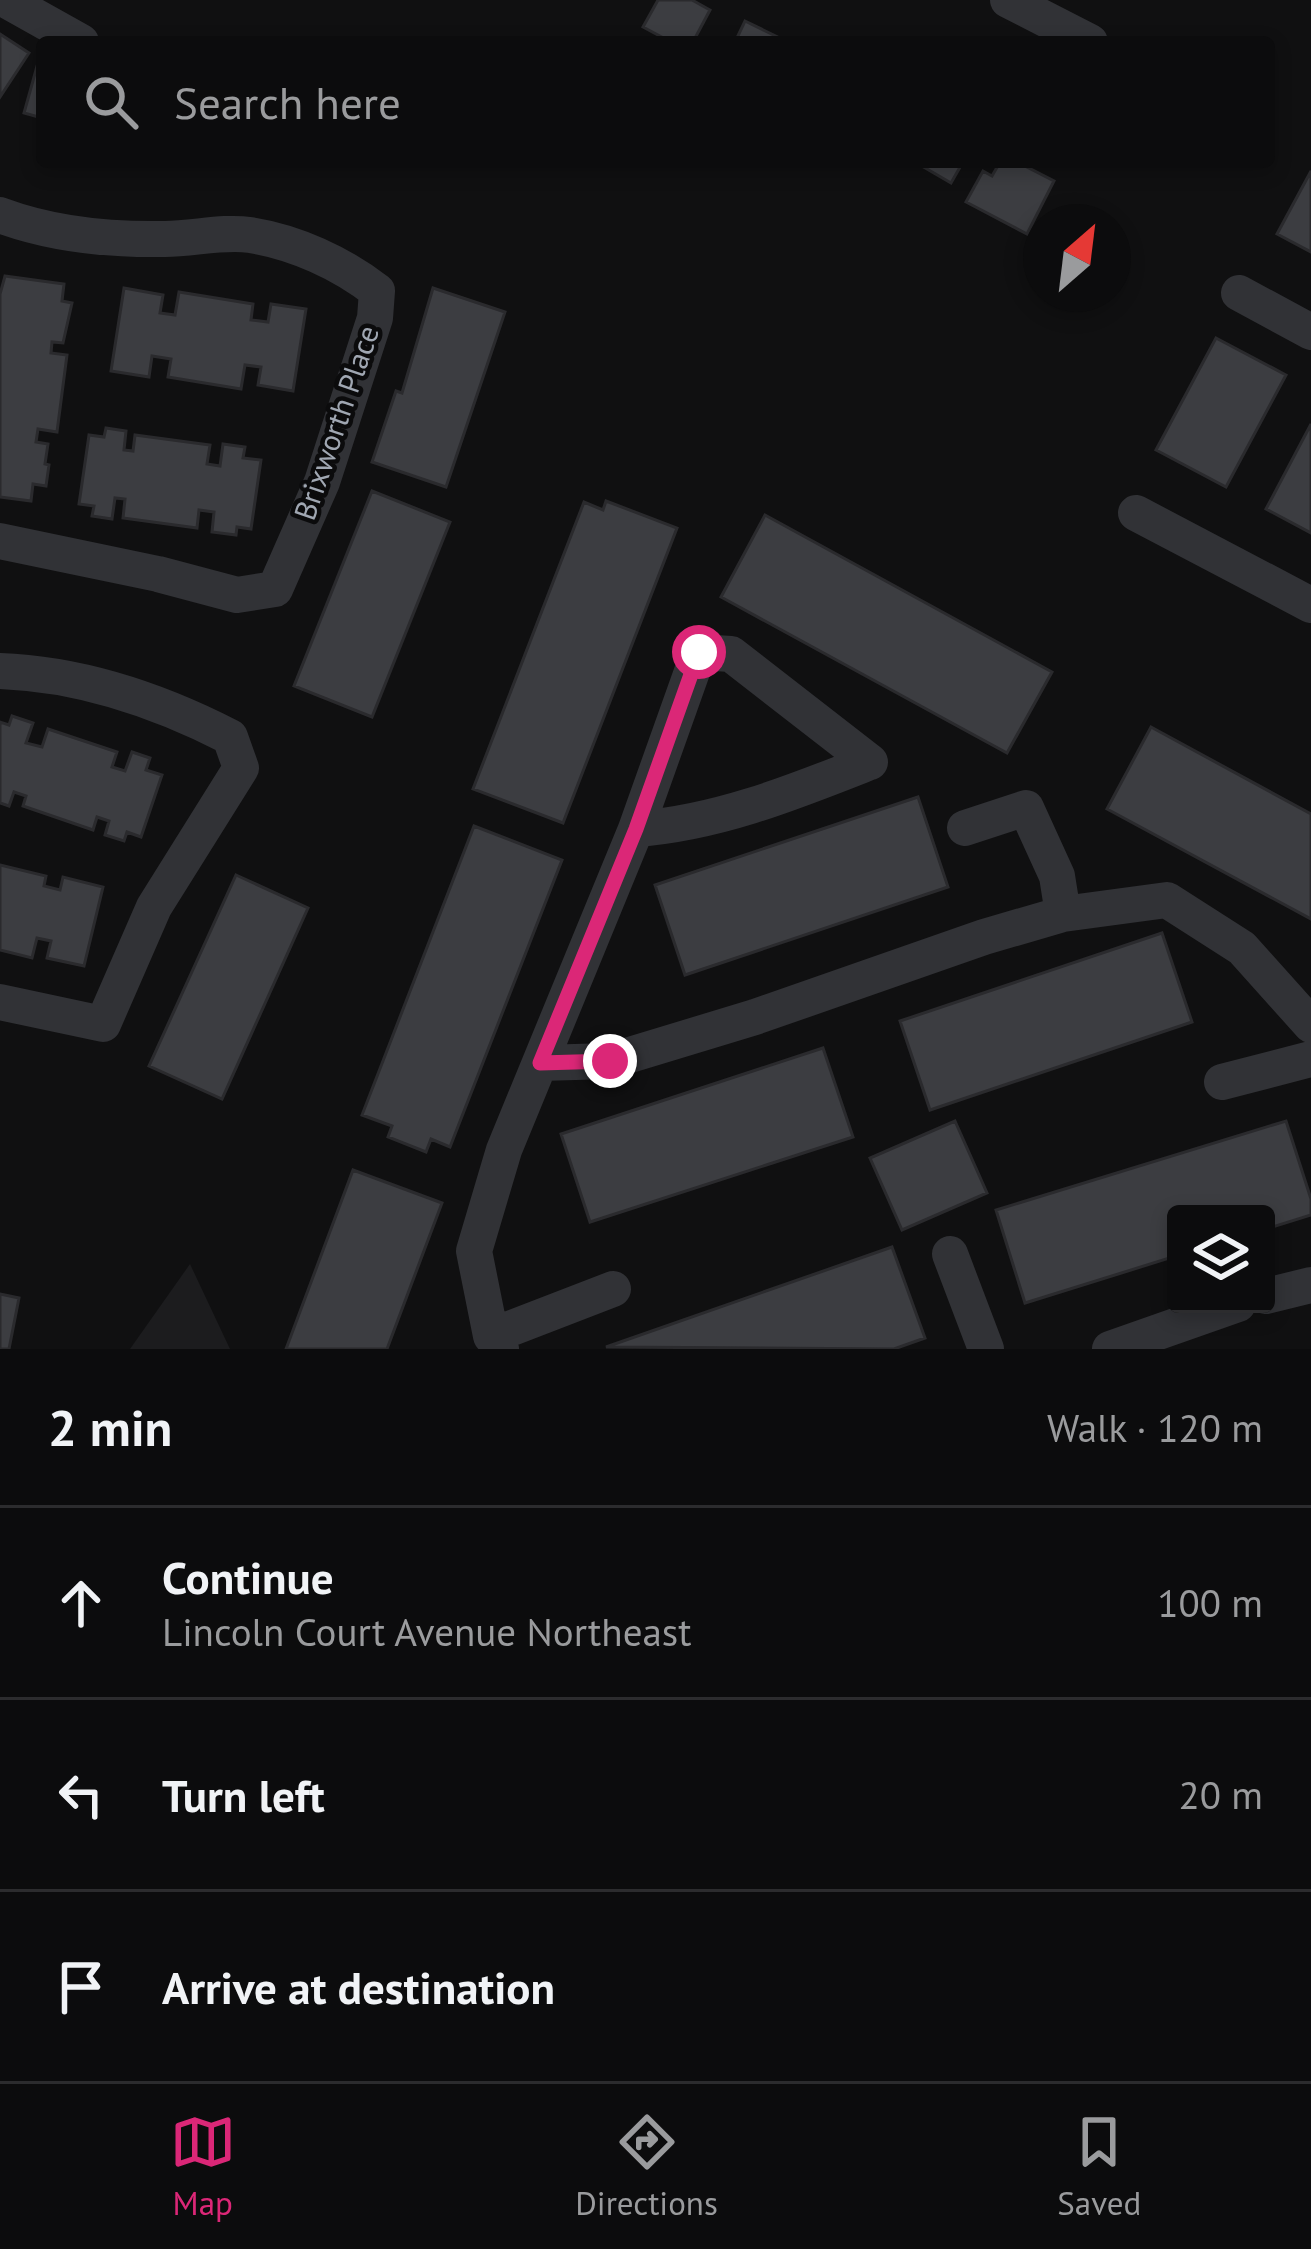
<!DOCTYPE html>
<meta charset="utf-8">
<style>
:root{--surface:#0c0c0d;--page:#151516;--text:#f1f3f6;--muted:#9a9b9d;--line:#2c2c2e;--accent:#db2777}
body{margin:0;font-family:"PT Sans",sans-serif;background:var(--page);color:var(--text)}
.controls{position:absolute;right:36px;bottom:36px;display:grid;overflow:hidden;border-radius:12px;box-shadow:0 6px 18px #0003}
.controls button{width:108px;height:108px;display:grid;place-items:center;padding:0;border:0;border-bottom:3px solid var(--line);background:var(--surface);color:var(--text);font:60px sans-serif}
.compass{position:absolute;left:1023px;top:204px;width:108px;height:108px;border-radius:50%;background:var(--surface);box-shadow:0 6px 18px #0003;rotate:28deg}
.stop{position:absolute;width:36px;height:36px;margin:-27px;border:9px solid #db2777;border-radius:50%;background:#fff}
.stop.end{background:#db2777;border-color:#fff;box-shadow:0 3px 12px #0008}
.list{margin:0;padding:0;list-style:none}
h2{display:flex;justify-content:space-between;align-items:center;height:156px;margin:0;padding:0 48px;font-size:51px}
h2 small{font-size:39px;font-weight:400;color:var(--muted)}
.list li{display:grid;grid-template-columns:78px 1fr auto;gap:36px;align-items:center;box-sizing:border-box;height:192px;padding:0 48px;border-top:3px solid var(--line)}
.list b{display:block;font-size:45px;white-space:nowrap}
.list p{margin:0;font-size:39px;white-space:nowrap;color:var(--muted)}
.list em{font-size:39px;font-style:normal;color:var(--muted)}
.icon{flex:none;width:66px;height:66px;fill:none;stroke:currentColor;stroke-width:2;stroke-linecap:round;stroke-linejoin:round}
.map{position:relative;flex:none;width:1311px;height:1349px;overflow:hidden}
.search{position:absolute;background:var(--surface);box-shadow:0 6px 18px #0003;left:36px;right:36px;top:36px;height:132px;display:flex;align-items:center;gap:30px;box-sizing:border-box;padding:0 42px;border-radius:12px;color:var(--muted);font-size:45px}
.sheet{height:732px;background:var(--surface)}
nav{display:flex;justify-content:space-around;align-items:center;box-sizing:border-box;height:168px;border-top:3px solid var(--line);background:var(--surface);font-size:33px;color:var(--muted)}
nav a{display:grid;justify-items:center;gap:6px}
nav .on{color:var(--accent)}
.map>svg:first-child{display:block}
</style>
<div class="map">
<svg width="1311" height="1349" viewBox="0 0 1311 1349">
<rect width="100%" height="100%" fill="#101011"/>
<path fill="#1c1c1e" d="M 190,1264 L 230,1349 L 130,1349 Z"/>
<path fill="#3c3d41" stroke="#2a2a2d" stroke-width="3" d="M 658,0 L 692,0 L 710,10 L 693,42 L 671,42 L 643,27 Z
M 745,21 L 788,42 L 735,42 Z
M 0,34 L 29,53 L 0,97 Z
M 39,59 L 42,60 L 42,118 L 24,113 Z
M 915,162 L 963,162 L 951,183 Z
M 1000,162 L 1017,162 L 1054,181 L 1027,234 L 966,202 L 983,171 L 992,176 Z
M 1311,171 L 1311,252 L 1277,234 Z
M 5,276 L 64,284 L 62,301 L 72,303 L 63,343 L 52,342 L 51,353 L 67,355 L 57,432 L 38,429 L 36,442 L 48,444 L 45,464 L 49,465 L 46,486 L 33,484 L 31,501 L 0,497 L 0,294 Z
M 124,288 L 163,295 L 160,313 L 175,315 L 179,292 L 253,304 L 251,320 L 268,322 L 271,304 L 306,309 L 293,391 L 258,385 L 261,367 L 245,365 L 241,389 L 168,377 L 171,359 L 152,356 L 149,377 L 111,371 Z
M 433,288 L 505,312 L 446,487 L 372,462 L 396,391 L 402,393 Z
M 1216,338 L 1286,375 L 1226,487 L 1156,450 Z
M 1311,424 L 1311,533 L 1266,509 Z
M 106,428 L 126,431 L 124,450 L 133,451 L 135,435 L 210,445 L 207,464 L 220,466 L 223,444 L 245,447 L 243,458 L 261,460 L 251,529 L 237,527 L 236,535 L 212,532 L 214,512 L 199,510 L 197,528 L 123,518 L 125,499 L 115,498 L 112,519 L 92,516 L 94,506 L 79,504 L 89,435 L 104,437 Z
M 372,491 L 450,522 L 372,717 L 294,686 Z
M 606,501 L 677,528 L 563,823 L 473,789 L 584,502 L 603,510 Z
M 765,515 L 1052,672 L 1007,753 L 721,597 Z
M 12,716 L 33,723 L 26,743 L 42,747 L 48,729 L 117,752 L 112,767 L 125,771 L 132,752 L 150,758 L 146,770 L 162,775 L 141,837 L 127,832 L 124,841 L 105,835 L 109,821 L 97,817 L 93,830 L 23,806 L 26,796 L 14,792 L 9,806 L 0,803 L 0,722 L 9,725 Z
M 1151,727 L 1311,814 L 1311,919 L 1107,809 Z
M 918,797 L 948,887 L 685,975 L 655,885 Z
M 474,826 L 562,860 L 450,1147 L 431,1139 L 426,1152 L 388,1137 L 392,1126 L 362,1115 Z
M 0,865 L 46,876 L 44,886 L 60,890 L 63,877 L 103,887 L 84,966 L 47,958 L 51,941 L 37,938 L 32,958 L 0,950 Z
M 236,875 L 308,908 L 222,1099 L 149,1066 Z
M 1162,933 L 1192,1022 L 930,1110 L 900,1021 Z
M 823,1048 L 853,1137 L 590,1222 L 561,1134 Z
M 955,1121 L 987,1193 L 902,1230 L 870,1158 Z
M 1286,1121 L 1311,1199 L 1311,1215 L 1266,1229 L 1266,1214 L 1176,1214 L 1176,1256 L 1025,1303 L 996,1210 Z
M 353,1170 L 442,1203 L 387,1349 L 286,1349 Z
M 892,1247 L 925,1338 L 894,1349 L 606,1347 Z
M 0,1294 L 19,1298 L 9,1349 L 0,1349 Z"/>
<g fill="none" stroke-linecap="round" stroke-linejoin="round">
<path stroke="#313236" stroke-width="36" d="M 6,0 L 81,42
M 1008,0 L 1090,42
M 0,215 C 51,234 110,240 165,239 C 193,239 223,231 250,235 C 295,242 341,263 377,291 L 375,318 L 322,482 L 275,589 L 237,595 L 158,574 L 0,541
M 1239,293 L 1311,332
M 1136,513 L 1311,605
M 0,671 C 82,674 158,700 230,737 L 241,768 L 154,907 L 103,1024 L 0,1002
M 965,828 L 1026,808 L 1057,876 L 1063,914
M 636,829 C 718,823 794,792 870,762
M 540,1063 L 610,1061 L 755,1017 L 984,937 L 1063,914 L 1167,900 L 1242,948 L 1311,1025
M 1222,1082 L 1311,1059
M 950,1254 L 986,1349
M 1266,1296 L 1311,1285
M 491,1336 L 613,1289
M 501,1349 L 491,1336 L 474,1251 L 504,1150 L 636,829 L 699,652 L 731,654 L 870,762
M 1110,1349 L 1238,1304"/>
</g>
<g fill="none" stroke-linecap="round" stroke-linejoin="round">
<path stroke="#db2777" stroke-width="15" d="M 610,1061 L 540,1063 L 636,829 L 699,652"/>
</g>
<g text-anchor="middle" stroke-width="9" stroke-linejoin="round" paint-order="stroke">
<g font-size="30" fill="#a0a7b2" stroke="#0b0b0c">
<text transform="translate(337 423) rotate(-71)" y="10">Brixworth Place</text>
</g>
</g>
</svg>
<div class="controls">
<button><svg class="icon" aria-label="layers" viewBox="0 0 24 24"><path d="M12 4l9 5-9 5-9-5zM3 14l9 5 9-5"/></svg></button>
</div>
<svg class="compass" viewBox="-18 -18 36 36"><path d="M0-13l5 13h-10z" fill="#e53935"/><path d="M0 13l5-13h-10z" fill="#9a9b9d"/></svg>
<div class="stop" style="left:699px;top:652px"></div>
<div class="stop end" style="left:610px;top:1061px"></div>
<div class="search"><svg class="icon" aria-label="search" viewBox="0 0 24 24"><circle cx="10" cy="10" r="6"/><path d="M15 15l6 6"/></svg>Search here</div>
</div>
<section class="sheet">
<h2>2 min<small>Walk · 120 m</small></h2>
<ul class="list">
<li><svg class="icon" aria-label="ahead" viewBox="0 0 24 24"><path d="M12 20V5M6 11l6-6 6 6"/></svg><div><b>Continue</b><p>Lincoln Court Avenue Northeast</p></div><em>100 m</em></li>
<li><svg class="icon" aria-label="left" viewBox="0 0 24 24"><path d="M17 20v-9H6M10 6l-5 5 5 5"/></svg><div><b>Turn left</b></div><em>20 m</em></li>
<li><svg class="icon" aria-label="arrive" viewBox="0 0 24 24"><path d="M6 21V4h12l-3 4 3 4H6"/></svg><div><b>Arrive at destination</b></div></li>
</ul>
</section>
<nav>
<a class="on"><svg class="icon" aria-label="map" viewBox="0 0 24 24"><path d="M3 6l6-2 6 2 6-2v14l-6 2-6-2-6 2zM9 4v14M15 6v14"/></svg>Map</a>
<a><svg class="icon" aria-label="directions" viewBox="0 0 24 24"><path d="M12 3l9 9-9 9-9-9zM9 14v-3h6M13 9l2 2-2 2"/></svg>Directions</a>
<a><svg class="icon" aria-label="saved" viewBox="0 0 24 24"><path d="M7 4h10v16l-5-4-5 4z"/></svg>Saved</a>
</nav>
